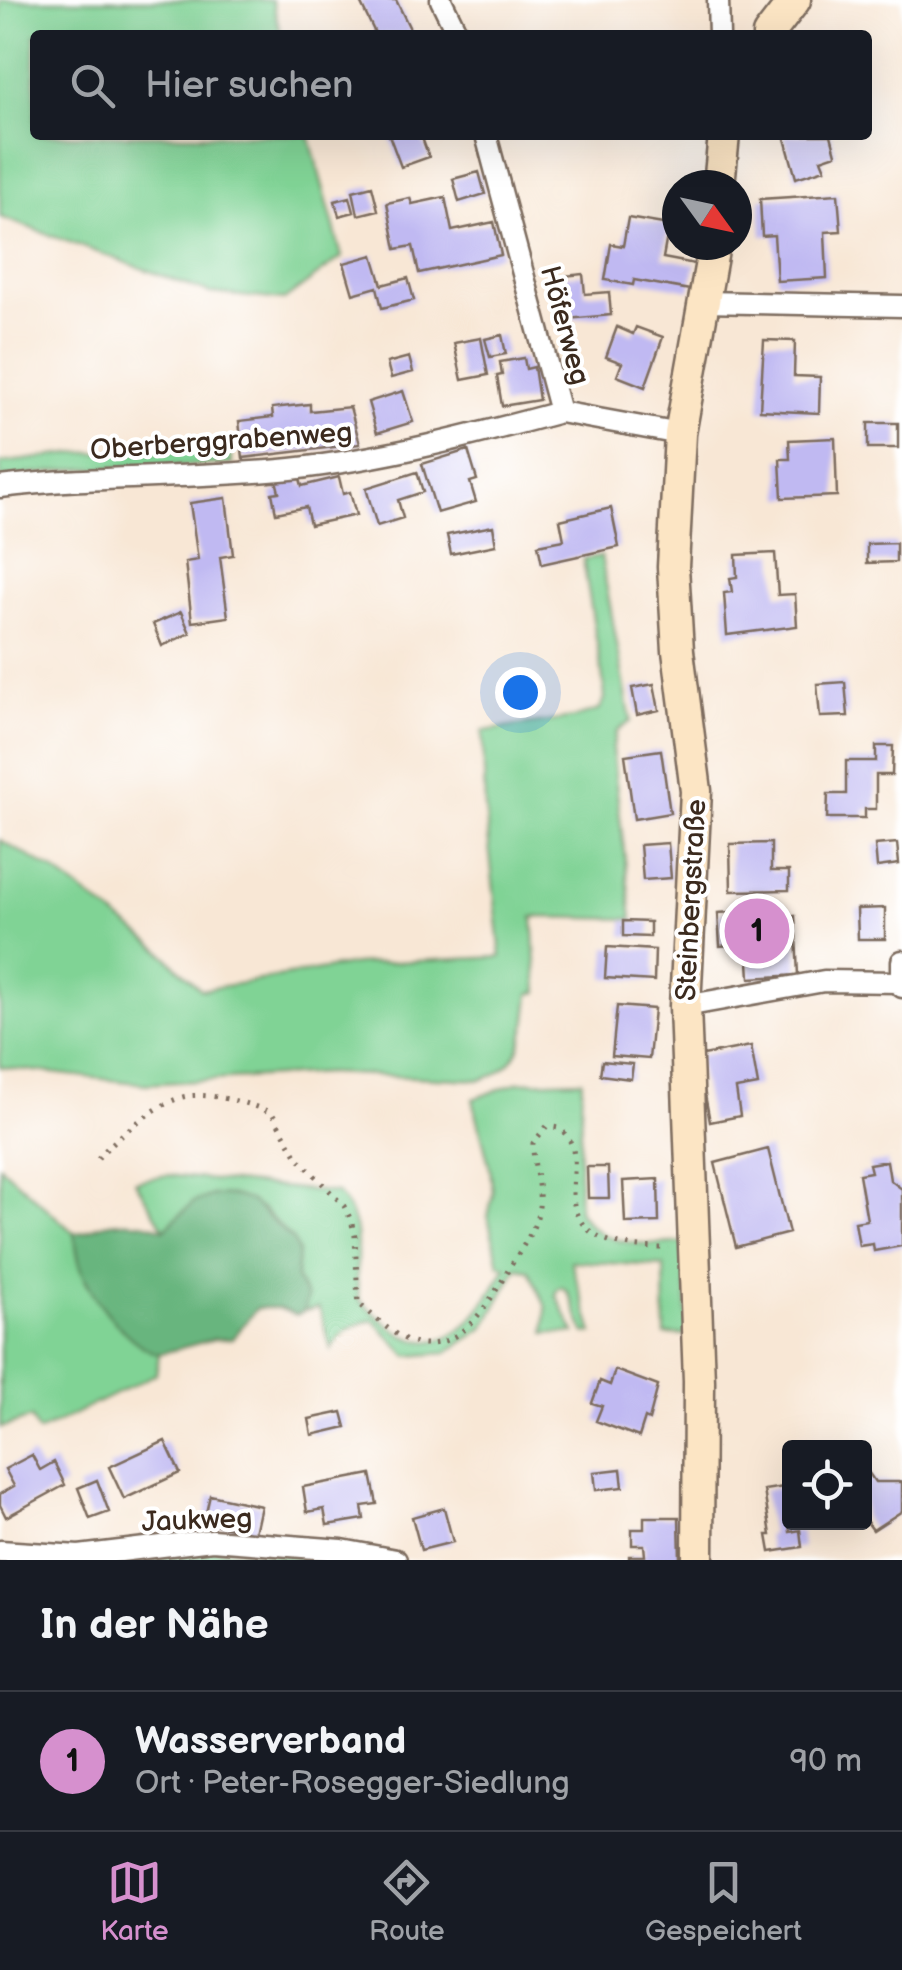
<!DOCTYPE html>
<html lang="de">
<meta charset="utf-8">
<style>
:root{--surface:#171b24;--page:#20242c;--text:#f1f3f6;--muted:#9ea1a6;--line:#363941;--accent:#d690ce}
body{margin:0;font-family:"Balsamiq Sans",sans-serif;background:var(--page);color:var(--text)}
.controls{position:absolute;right:30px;bottom:30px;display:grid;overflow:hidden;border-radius:10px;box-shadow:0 10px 40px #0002}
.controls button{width:90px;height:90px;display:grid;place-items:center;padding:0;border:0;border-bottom:2px solid var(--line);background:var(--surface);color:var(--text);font:50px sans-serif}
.compass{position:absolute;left:662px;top:170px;width:90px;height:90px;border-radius:50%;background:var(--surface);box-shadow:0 10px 40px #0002;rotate:123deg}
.you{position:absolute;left:520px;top:692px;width:35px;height:35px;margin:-25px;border:8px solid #fff;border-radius:50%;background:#1a73e8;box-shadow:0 0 0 15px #1a73e833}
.badge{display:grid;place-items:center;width:65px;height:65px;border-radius:50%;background:var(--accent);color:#111;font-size:32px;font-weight:700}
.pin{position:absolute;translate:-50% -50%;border:5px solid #fff;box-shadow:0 2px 10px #0006}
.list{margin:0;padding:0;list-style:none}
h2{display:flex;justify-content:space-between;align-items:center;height:130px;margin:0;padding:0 40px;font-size:42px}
h2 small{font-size:32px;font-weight:400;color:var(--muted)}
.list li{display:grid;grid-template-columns:65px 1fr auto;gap:30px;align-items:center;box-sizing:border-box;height:140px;padding:0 40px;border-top:2px solid var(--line)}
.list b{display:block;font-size:38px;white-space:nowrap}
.list p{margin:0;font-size:32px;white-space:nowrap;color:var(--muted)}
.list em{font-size:32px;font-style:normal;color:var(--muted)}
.icon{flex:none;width:55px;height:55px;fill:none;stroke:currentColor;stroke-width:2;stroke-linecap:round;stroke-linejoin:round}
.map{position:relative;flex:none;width:902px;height:1560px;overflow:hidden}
.search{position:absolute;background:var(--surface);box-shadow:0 10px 40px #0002;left:30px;right:30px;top:30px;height:110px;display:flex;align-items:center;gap:25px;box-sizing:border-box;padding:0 35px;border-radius:10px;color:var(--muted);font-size:38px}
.sheet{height:270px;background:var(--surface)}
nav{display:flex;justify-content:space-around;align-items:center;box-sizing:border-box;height:140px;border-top:2px solid var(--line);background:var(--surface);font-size:28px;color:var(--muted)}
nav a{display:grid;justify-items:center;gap:5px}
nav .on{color:var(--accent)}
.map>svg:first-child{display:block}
</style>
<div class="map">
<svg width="902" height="1560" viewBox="0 0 902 1560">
<rect width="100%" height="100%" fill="#fff"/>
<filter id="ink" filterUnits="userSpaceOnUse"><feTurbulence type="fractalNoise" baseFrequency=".01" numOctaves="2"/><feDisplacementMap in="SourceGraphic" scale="20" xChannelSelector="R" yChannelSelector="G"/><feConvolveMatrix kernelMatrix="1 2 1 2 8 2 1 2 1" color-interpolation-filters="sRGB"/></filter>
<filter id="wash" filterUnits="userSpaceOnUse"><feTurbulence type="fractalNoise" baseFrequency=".0048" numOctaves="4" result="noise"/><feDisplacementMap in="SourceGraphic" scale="40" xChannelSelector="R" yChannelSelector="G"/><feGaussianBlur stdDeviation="2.25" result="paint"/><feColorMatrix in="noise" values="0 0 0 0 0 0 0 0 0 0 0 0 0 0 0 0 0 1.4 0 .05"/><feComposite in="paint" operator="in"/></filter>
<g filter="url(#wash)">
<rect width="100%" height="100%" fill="#f8e7d5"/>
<path fill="#80d395" stroke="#5e7e5a" stroke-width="2.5" d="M 0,0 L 272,0 L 281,35 L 35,35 L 35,135 L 309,135 L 342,257 L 284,300 L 210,293 L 0,217 Z
M 230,449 L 232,464 L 78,469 L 0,478 L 0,463 L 77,453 Z
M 601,556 L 631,721 L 617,731 L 612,749 L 632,919 L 533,917 L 538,992 L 530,994 C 526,1032 523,1069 480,1080 L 327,1073 L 145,1084 L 0,1067 L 0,840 L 53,870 L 158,948 L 201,990 L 355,964 L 501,957 L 485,807 L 483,731 L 573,718 L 599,710 L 605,699 L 604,686 L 583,559 Z
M 582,1080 L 578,1210 C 601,1249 645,1245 684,1242 L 688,1335 L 665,1335 L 664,1266 L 571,1261 L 593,1333 L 585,1333 L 568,1292 L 562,1287 L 558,1289 L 556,1295 L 575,1333 L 545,1333 L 546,1307 L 529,1270 L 517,1268 L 484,1328 L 446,1353 L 408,1356 L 373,1320 C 354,1324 340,1331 331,1349 L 319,1308 L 304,1311 L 307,1298 L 296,1278 L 298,1252 L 282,1229 L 262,1209 L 194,1202 L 164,1229 L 135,1181 L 167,1175 L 337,1193 C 370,1231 350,1259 360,1301 C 374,1312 389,1328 405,1336 C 455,1359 486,1302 506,1266 L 499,1264 L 488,1217 L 493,1193 L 490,1169 L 473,1099 L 519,1082 Z
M 0,1166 L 74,1233 L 86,1281 L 102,1304 L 133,1339 L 159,1354 L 156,1374 L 38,1432 L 31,1418 L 0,1428 Z
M 192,1548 L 356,1560 L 104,1560 Z"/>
<path fill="#68b57e" stroke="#52704e" stroke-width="2.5" d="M 212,1195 L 236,1196 L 250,1200 L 293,1240 L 298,1252 L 296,1278 L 307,1298 L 304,1311 L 296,1315 L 278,1308 L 257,1308 L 232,1339 L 214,1339 L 159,1354 C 130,1346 99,1306 86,1280 C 78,1265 77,1249 74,1233 C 85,1233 88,1230 98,1226 C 118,1219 144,1221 164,1229 L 194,1202 Z"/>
<g id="blocks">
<path fill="#c0b9f2" d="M 359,0 L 396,0 L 413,35 L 376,35 Z
M 389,135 L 421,135 L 429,157 L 401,167 Z
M 784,135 L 831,135 L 836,154 L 821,159 L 825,169 L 796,178 Z
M 479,172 L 485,194 L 459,202 L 453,179 Z
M 372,186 L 378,210 L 358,215 L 353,191 Z
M 838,194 L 841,231 L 825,232 L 827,278 L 777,281 L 774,235 L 762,236 L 760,199 Z
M 350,197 L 354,212 L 339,216 L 335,201 Z
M 445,197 L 452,231 L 494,222 L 501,255 L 419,273 L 413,246 L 396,249 L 387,203 L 410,198 L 412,204 Z
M 628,218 L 669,225 L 663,258 L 695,264 L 690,290 L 634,280 L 633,285 L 605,280 L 611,244 L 623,246 Z
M 373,255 L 382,285 L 408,278 L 414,300 L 382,308 L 377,287 L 353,294 L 344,263 Z
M 583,274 L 585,294 L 609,292 L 611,315 L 567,319 L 563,276 Z
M 617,327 L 633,334 L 636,327 L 663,337 L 645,387 L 617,376 L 622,363 L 606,357 Z
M 502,335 L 506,354 L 490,357 L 485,339 Z
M 481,338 L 488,375 L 462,380 L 454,343 Z
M 764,340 L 795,341 L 794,376 L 820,377 L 819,413 L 760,410 Z
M 409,357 L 413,372 L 391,378 L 387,363 Z
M 524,358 L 526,369 L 534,367 L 539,400 L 502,406 L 497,376 L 502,375 L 500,362 Z
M 403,391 L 413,422 L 377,433 L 368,402 Z
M 310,404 L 310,411 L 350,407 L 360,444 L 243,458 L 239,421 L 273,417 L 272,408 Z
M 868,423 L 898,423 L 898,448 L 868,448 Z
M 835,438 L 837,496 L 782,498 L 780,459 L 790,459 L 789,440 Z
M 468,450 L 477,480 L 470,482 L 476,502 L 437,513 L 422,464 Z
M 417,472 L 423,492 L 398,500 L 403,518 L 377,526 L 366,488 Z
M 299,475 L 302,486 L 339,477 L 343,494 L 350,492 L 356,515 L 310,525 L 306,507 L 276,513 L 272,493 L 279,492 L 276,480 Z
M 226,498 L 233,555 L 220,557 L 228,617 L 192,622 L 185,562 L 198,560 L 190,503 Z
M 611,508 L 619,547 L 542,564 L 538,545 L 564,540 L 560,520 Z
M 493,526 L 496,545 L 451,554 L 447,535 Z
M 896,543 L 896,562 L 867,563 L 867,544 Z
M 775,553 L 778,595 L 795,594 L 797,626 L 727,635 L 724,593 L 732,592 L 730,578 L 737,577 L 736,555 Z
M 181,612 L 190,633 L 162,646 L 153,624 Z
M 845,682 L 848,716 L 820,717 L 817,684 Z
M 654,684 L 659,710 L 637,715 L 632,688 Z
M 876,746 L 893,746 L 892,775 L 876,775 L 876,809 L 865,809 L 865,818 L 827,818 L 828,794 L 846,794 L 846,761 L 876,761 Z
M 661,750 L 670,813 L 634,819 L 625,755 Z
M 668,843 L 671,878 L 643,880 L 640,845 Z
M 771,843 L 771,871 L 789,871 L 789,890 L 731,891 L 730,844 Z
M 897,843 L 899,864 L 877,867 L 875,845 Z
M 885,908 L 885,939 L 858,939 L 857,909 Z
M 778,909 L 779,918 L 795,916 L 798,975 L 750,978 L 748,944 L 720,946 L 718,913 Z
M 623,921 L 650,922 L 650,937 L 623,936 Z
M 607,947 L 655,950 L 654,981 L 605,978 Z
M 617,1006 L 654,1009 L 649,1059 L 612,1056 Z
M 751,1046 L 758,1085 L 736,1089 L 740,1116 L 710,1122 L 698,1056 Z
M 602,1061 L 633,1064 L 631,1079 L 600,1075 Z
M 768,1149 L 789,1233 L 736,1247 L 715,1163 Z
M 887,1161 L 890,1180 L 902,1189 L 902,1246 L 874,1251 L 873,1244 L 859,1246 L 855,1222 L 867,1220 L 859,1174 L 871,1172 L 869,1164 Z
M 587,1167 L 608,1167 L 609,1198 L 588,1198 Z
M 658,1179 L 659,1222 L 625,1223 L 623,1181 Z
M 615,1370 L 658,1386 L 649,1420 L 645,1418 L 639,1437 L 596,1421 L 602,1406 L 592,1403 L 600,1381 L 610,1385 Z
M 342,1412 L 346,1427 L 312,1435 L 309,1419 Z
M 165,1441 L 180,1473 L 124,1499 L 109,1467 Z
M 32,1455 L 40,1470 L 54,1462 L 65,1485 L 6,1517 L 0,1505 L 0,1494 L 14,1486 L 5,1469 Z
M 864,1466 L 875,1482 L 902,1482 L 902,1511 L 873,1530 L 864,1518 Z
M 621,1469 L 623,1487 L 596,1490 L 594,1472 Z
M 371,1474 L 377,1504 L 362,1506 L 364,1519 L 327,1525 L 324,1509 L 307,1512 L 303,1487 Z
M 97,1480 L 109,1512 L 90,1519 L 78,1488 Z
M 784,1487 L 790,1532 L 800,1530 L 802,1547 L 770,1552 L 767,1535 L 771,1535 L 764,1490 Z
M 210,1495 L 261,1506 L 255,1533 L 204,1522 Z
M 444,1508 L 453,1542 L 421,1550 L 412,1517 Z
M 644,1517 L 679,1517 L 680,1560 L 629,1560 L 629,1556 L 645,1556 L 644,1545 L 632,1545 L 632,1529 L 644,1529 Z"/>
</g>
</g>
<g filter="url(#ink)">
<use href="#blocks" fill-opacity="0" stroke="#7d6c5e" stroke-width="2.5"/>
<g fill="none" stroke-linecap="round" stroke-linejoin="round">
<defs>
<path id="street" d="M 441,0 L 458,35
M 718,0 L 719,35
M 486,135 L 560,412 L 680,434
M 704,302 L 902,306
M 0,487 C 98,475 194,479 291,469 C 383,459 471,436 560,412
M 902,961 L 902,987
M 685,1006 L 824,981 L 900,982
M 0,1551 L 79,1556 L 212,1540 L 342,1550 L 396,1560"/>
<path id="secondary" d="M 768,35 L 795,0
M 719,185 L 724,135
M 698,1560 L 699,1381 L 685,1006 L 696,791 L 678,651 L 673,567 L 680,434 L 714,245"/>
</defs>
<use href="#street" stroke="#7d6c5e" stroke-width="25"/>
<use href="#secondary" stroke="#7d6c5e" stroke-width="35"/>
<path stroke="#7d6c5e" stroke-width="5" stroke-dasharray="2.5 8" stroke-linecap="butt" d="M 98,1158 C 115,1138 162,1099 188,1096 C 213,1093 249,1103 272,1113 L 298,1158 L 344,1206 L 351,1220 L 355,1236 L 358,1303 C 373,1315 390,1333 407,1340 C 455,1359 486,1308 506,1274 C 516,1256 534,1233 538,1213 C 543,1191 532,1165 533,1143 L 547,1126 L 559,1128 C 587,1150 566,1184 576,1212 C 589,1247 639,1248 669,1248"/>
<use href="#street" stroke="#fff" stroke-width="20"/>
<use href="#secondary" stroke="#fce5c4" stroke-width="30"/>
</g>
</g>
<g text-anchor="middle" stroke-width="8" stroke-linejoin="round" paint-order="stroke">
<g font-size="28" fill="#3b2a1e" stroke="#fff">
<text transform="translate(566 325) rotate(75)" y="10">Höferweg</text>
<text transform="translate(221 440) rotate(-4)" y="10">Oberberggrabenweg</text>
<text transform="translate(690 900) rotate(-87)" y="10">Steinbergstraße</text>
<text transform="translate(197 1519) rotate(-2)" y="10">Jaukweg</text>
</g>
</g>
</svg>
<div class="controls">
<button><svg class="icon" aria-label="locate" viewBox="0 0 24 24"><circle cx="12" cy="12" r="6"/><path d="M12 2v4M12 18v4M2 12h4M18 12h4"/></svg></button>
</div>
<svg class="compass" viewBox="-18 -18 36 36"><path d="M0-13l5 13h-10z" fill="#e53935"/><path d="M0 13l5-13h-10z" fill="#9ea1a6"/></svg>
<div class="you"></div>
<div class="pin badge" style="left:757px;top:931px">1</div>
<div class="search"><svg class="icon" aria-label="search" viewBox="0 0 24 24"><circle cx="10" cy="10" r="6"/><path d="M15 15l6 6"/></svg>Hier suchen</div>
</div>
<section class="sheet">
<h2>In der Nähe<small></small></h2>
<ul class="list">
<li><span class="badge">1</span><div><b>Wasserverband</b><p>Ort · Peter-Rosegger-Siedlung</p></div><em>90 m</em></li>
</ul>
</section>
<nav>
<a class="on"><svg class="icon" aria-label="map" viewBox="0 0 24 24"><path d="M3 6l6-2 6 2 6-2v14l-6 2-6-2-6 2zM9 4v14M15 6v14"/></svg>Karte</a>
<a><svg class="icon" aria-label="directions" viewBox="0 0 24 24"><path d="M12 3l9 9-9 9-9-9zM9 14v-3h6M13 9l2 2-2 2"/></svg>Route</a>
<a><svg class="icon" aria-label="saved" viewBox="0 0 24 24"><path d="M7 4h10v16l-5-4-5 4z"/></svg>Gespeichert</a>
</nav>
